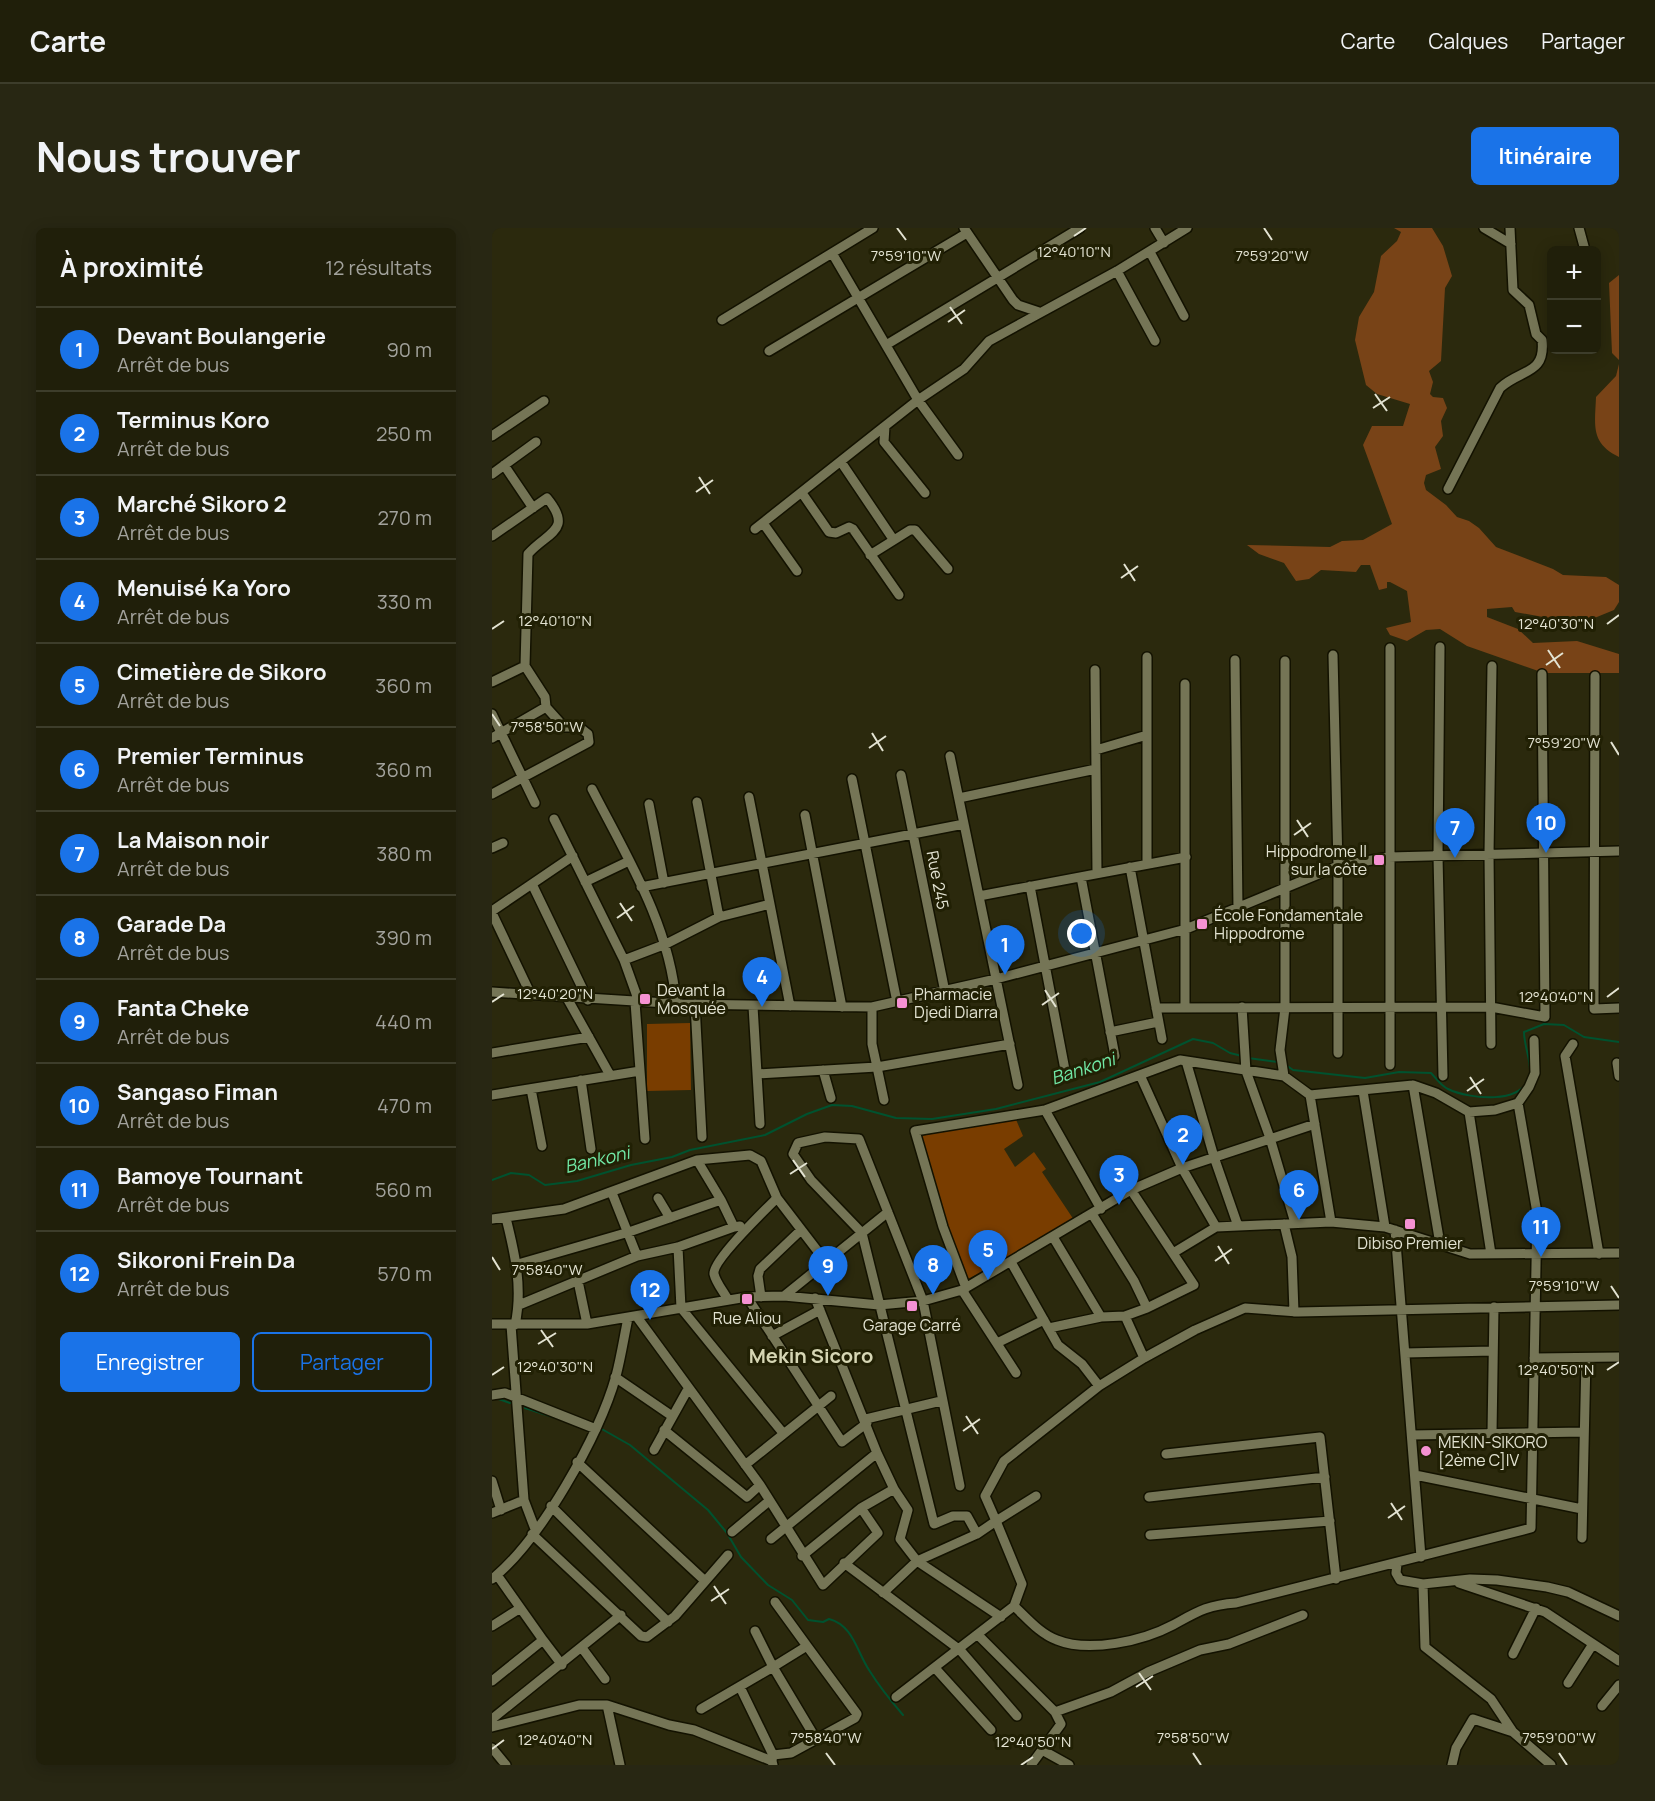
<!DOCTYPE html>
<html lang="fr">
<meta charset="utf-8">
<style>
:root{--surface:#201f0a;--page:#282713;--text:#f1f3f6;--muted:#a2a29c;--line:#3d3d2b;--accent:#1a73e8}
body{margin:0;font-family:Manrope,sans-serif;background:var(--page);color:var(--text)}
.controls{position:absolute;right:18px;top:18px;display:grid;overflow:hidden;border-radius:9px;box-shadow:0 3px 15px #0003}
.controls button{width:54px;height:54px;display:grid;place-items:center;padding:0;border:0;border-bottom:2px solid var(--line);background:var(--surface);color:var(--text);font:30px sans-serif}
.you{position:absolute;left:590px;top:706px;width:21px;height:21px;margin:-15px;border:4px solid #fff;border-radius:50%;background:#1a73e8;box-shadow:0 0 0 9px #1a73e833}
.badge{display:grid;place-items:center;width:39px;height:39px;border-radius:50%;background:var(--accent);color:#fff;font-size:20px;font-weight:700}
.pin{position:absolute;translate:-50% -50px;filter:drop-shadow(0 2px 3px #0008)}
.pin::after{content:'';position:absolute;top:32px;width:21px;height:18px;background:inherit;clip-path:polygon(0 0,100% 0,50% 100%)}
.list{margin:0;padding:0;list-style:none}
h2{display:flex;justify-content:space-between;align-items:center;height:78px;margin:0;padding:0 24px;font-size:26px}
h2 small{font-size:20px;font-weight:400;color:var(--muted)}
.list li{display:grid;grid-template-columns:39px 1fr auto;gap:18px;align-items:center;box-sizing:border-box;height:84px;padding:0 24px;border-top:2px solid var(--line)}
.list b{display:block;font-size:22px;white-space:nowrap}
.list p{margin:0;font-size:20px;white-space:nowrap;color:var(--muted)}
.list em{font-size:20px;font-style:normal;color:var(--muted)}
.actions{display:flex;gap:12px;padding:18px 24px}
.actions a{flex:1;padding:14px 0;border:2px solid var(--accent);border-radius:9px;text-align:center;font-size:21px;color:var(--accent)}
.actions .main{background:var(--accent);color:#fff}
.map{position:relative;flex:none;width:1127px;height:1537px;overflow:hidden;border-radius:9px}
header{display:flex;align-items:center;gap:36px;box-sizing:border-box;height:84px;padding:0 30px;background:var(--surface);border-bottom:2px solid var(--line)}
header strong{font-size:28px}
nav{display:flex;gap:33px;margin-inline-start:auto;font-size:21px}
.intro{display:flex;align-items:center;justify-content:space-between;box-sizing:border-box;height:144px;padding:0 36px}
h1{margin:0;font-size:42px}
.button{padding:15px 27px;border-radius:9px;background:var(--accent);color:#fff;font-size:21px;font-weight:700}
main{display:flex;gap:36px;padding:0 36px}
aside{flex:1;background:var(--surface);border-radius:9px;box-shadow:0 3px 15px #0003}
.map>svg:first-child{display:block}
</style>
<header>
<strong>Carte</strong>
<nav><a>Carte</a><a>Calques</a><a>Partager</a></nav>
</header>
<div class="intro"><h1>Nous trouver</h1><a class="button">Itinéraire</a></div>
<main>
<aside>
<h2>À proximité<small>12 résultats</small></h2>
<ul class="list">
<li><span class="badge">1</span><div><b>Devant Boulangerie</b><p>Arrêt de bus</p></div><em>90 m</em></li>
<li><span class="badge">2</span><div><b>Terminus Koro</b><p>Arrêt de bus</p></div><em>250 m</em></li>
<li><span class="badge">3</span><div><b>Marché Sikoro 2</b><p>Arrêt de bus</p></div><em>270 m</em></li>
<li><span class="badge">4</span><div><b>Menuisé Ka Yoro</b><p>Arrêt de bus</p></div><em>330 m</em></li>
<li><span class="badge">5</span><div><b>Cimetière de Sikoro</b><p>Arrêt de bus</p></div><em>360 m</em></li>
<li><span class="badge">6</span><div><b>Premier Terminus</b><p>Arrêt de bus</p></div><em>360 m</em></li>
<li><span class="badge">7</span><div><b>La Maison noir</b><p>Arrêt de bus</p></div><em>380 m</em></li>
<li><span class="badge">8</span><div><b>Garade Da</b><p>Arrêt de bus</p></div><em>390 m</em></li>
<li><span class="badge">9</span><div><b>Fanta Cheke</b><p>Arrêt de bus</p></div><em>440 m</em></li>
<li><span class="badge">10</span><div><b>Sangaso Fiman</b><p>Arrêt de bus</p></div><em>470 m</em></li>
<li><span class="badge">11</span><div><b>Bamoye Tournant</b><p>Arrêt de bus</p></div><em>560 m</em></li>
<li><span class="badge">12</span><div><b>Sikoroni Frein Da</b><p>Arrêt de bus</p></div><em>570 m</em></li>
</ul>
<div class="actions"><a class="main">Enregistrer</a><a>Partager</a></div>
</aside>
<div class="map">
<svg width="1127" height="1537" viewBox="0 0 1127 1537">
<rect width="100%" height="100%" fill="#2b290d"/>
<path fill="#793d00" d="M 198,795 L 199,862 L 155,863 L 155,796 Z
M 523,889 L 531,908 L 512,921 L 523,939 L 542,924 L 554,941 L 550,944 L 582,992 L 476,1051 C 455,1005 444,957 429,908 Z"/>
<path fill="#784317" d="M 902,0 L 940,0 L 951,18 L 960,48 L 953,60 L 949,133 L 937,143 L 941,154 L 938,166 L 941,169 L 951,170 L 955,180 L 949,193 L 951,208 L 943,219 L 949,241 L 934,247 L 932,255 L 934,262 L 954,277 L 965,289 L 977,293 L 987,300 L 1004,319 L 1061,341 L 1071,347 L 1114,349 L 1127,357 L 1127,374 L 1122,382 L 1100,391 L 1086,388 L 1076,398 L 1062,391 L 1023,384 L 1020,379 L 995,381 L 995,389 L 1026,401 L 1041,415 L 1085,413 L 1127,426 L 1127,445 L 1052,445 L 975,418 L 948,401 L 934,402 L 915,413 L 898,407 L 894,400 L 919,394 L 915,363 L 898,354 L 895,354 L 895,360 L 887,362 L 878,337 L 869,337 L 864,344 L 829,342 L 817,351 L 804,353 L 792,335 L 767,326 L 755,317 L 838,319 L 850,313 L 871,312 L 900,296 L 871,217 L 880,198 L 911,198 L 918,176 L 885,166 L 874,157 L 863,112 L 867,89 L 882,64 L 889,28 L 905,13 L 909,4 Z
M 1127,47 L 1127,132 L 1120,125 L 1117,55 Z
M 1127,136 L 1127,229 C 1098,215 1103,197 1104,169 L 1124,148 Z"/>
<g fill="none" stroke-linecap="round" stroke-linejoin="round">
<path stroke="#00522f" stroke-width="2" d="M 756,830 L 786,834
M 794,837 L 801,842 L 873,850 L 907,844 L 939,845 C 944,850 949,858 956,861 C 977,871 1033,878 1038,845 C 1039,833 1032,817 1032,804 L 1052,796 L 1072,797 L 1092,809 L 1127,814
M 0,952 L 19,945 L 37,947 L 53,957 L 85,953 L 139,937 L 180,929 L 198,922 L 273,907 L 315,886 L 340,877 L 360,878 L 404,890 L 440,891 L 504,881 L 608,854 L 701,811 L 721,815 L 738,825 L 750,828
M 4,1170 L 18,1175
M 33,1180 L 64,1190
M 108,1200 L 138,1217 L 216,1282 L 235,1305 L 249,1329 L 276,1357 L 300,1372 L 316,1392 L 331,1394 L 337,1391 C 361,1397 365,1424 377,1442 C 387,1458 399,1473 411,1487"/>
<defs>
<path id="minor" d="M 472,0 L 521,72 L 526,77 L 547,84
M 663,0 L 672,15
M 992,0 L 1019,16
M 1087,0 L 1093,22
M 658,24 L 692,88
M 340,25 L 426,172 L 466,227
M 625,43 L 663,113
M 230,92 L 381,0
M 394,117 L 588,0
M 277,123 L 475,5
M 0,208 L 52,173
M 349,234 L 401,311
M 12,237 L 41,280
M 0,246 L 44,214
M 956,261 L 1008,160 C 1028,141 1054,147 1050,112 L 1044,106 L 1037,77 L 1021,62 L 1018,0
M 310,265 L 337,304 L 344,305 L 357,299 L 361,301 L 407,367
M 433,265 L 392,214 L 393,198 L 426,172 L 472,141 L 497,113 L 625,43 L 695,0
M 271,295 L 305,343
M 263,301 L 393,198
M 0,308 L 55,270 C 82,303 55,304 36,326 L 33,438 L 0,454
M 378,327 L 418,302 L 423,302 L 456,341
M 948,419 L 946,628 L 951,848
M 841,427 L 846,638 L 846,825
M 743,432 L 746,681
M 603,442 L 605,645
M 1103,448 L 1102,781 L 1127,780
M 0,486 L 43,575
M 0,510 L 54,479 L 53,469 L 33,438
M 604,522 L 655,507
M 458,528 L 526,857
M 409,547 L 453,764
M 360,551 L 405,774
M 100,561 C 135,629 178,698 184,775
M 0,566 L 97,514 L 96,506 L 87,499 L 72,499 L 54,479
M 257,569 L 298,778
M 467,570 L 604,541
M 205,574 L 227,689
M 157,576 L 172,655
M 313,587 L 350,779
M 62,591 L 132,732 L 147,774
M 0,620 L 11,615
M 655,636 L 655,429
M 638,639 L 670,811
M 589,649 L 623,828
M 93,654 L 137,633
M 40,656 L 96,772
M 538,658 L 574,847
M 149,659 L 472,596
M 487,668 L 694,629
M 0,683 L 81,628
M 0,685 L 39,767
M 132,732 L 174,716 L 227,689 L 278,676
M 0,764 L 190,776 L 380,779 L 504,751 L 694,701 L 846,638 L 897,629 L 1127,623
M 75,770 L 118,847
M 143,774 L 153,911
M 203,776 L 210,909
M 261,778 L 268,896
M 693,779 L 693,456
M 750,779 L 754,843 L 778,910 L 803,995
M 664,780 L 999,779 L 1053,789 L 1050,446
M 618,804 L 666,794
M 999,816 L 997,626 L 1000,438
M 1081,816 L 1073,828 L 1107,1026
M 0,825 L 97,809
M 694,833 L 722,929 L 746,998
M 1125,835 L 1127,848
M 898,837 L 898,420
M 331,842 L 339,870
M 265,846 L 385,839 L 380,816 L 380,779
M 648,847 L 690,940 L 724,999
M 792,848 L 788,822 L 793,780 L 793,433
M 89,852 L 99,921
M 921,857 L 948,1016
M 39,861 L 50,918
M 871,863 L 893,999
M 0,867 L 148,843
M 818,867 L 839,994
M 392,872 L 385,839 L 518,816
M 553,882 L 609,981
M 977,884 L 999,1026
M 120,965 L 145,1028
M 166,970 L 178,990
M 229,972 L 242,999 L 248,998
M 600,986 L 642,1053 L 655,1080
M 14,990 C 23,1026 31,1060 23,1097
M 0,991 L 72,981 L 205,932 L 258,927 L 269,933 L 285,970 L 334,1034
M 792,996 L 800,1029 L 802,1084
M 903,1002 L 929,1329
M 561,1009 L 609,1089
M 186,1019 L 189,1080 L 291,1205
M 681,1025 L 724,999 L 839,994 L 893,999 L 978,1026 L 1127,1025
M 519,1034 L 566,1117 L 590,1136 L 607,1158
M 26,1036 L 137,1004 L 229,972 L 205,932
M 86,1053 L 95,1096
M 474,1060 L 451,999 L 423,903 L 553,882 L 688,832 L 792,848 L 818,867 L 921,857 L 944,865 L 977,884 L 1003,882 L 1026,875 L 1037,859 L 1043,845 L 1042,812
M 470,1062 L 524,1145
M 292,1068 L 396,984
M 255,1069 L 350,1214 L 375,1195
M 269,1069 L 266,1048 L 268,1041 L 309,1002
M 323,1070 L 385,1225 L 402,1261 L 416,1282 L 408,1311 L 425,1333 L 509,1389
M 236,1072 C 232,1064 224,1055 222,1046 C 220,1033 274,981 285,970
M 27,1077 L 145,1028 L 186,1019 L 242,999
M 633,1088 L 652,1130
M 145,1089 L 268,1257 L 331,1357 L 386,1305 L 369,1280
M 0,1096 L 95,1096 L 255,1069 L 292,1068 L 387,1077 L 431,1073 L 470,1062 L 639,962 L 690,940 L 823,896
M 19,1097 L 32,1272 L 43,1301
M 557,1100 L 609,1089 L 633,1088 L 655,1080 L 702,1057 L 639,962
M 280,1108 L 328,1082
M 505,1115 L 552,1092
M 913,1125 L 1001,1123
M 1042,1130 L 1127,1129
M 123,1149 L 180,1188
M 0,1167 L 13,1165 L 104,1201
M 374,1191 L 449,1173
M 172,1202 L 255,1269 L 268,1257
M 1000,1205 L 1002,1079
M 920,1207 L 1092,1204
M 162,1222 L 196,1161
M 674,1226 L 828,1209 L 844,1351
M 85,1234 L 212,1352
M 253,1237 L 339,1168
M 923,1247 L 1090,1281
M 0,1253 L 9,1282
M 468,1258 L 431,1073 L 367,911 L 333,909 L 306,915 L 301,926 L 319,952 L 370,1005 L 442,1296 L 461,1288 L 475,1288 L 485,1306
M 657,1269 L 833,1249
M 59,1278 L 176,1394
M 0,1285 L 32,1272
M 240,1304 L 277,1273
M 40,1306 L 149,1408 L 155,1409 L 183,1388 L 236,1327
M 658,1307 L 838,1293
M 1090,1310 L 1094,1130
M 279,1311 L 385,1225
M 310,1328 L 369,1280 L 402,1261
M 352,1335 L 468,1422 L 525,1488
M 905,1336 L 904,1345 L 908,1352 L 931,1356 L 978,1351 L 1005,1352 L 1055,1359 L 1076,1364 L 1127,1388
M 5,1347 L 51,1412
M 0,1351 C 48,1313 107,1208 124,1148 C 129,1129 132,1109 136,1090
M 967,1355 L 1053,1384 L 1127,1433
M 931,1356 L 933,1419 L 999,1471 L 1021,1504 L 1059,1537
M 391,1365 L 425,1333 L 485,1306 L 504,1293 L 493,1268 L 512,1233 L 607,1158 L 652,1130 L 703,1102 L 753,1080 L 806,1084 L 1127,1077
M 283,1374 L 315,1418 L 281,1439 L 324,1511
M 522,1378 C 535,1390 548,1406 565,1412 C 597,1425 651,1413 681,1397 C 705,1384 715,1377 744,1375 L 1039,1300 L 1045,985 L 1026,875
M 0,1398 L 27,1381
M 486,1407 L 563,1484 L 619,1464 L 656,1444 L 708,1422 L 737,1416 L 811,1387
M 90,1420 L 113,1451
M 1021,1426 L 1044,1380
M 443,1440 L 499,1502
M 0,1453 L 51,1412 L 70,1437
M 1076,1455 L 1101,1416
M 248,1459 L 281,1527
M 404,1469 L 522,1378 L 530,1356 L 504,1293 L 544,1268
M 115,1477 L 128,1537
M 1110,1478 L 1127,1457
M 209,1481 L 281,1439 L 263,1403
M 0,1491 L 129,1387
M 0,1499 L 87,1477 L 115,1477 L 177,1497 L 202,1502 L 280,1533 L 281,1537
M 0,1520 L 14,1537
M 550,1522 L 577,1537
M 280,1533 L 281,1527 L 299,1525 L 363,1490 L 365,1486 L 315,1418
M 539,1537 L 569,1496 L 563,1484
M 960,1537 L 964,1520 L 981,1491 L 1021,1504"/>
</defs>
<use href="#minor" stroke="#131200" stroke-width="12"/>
<use href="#minor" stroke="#757556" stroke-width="9"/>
</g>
<path fill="none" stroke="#e3e3d2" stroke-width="2" d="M 405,0 L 414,12M 772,0 L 780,12M 582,8 L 594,0M 458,79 L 470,96M 456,94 L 473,82M 883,166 L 895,183M 881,180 L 898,169M 207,249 L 218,266M 204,264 L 221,252M 632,336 L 643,353M 629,350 L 646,338M 1115,396 L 1127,387M 0,401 L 12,393M 1056,422 L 1068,440M 1054,437 L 1071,425M 0,486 L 8,498M 380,505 L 391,523M 1119,514 L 1127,527M 377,520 L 394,508M 805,592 L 816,609M 802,607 L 819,595M 128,675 L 140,693M 125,690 L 142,678M 553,762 L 564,779M 1115,769 L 1127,760M 0,774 L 12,766M 550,777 L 567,765M 978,849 L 989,866M 975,863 L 992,851M 301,932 L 313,949M 298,946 L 315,935M 726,1018 L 737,1036M 0,1029 L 8,1042M 723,1033 L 740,1021M 1119,1058 L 1127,1070M 49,1102 L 61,1119M 46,1116 L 64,1105M 1115,1142 L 1127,1134M 0,1147 L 12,1139M 474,1188 L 486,1206M 471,1203 L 488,1191M 899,1275 L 910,1292M 896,1290 L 913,1278M 222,1358 L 234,1376M 219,1373 L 237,1361M 647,1445 L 659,1462M 644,1459 L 661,1448M 0,1521 L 12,1512M 334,1525 L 343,1537M 701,1525 L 709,1537M 1067,1525 L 1075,1537M 529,1537 L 541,1529"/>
<g fill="#f591d2" stroke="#212004" stroke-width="2">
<rect x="881" y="626" width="12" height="12" rx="3"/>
<rect x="704" y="690" width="12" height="12" rx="3"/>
<rect x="147" y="765" width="12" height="12" rx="3"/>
<rect x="404" y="769" width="12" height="12" rx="3"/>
<rect x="912" y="990" width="12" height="12" rx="3"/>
<rect x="249" y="1065" width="12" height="12" rx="3"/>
<rect x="414" y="1072" width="12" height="12" rx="3"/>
<circle cx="934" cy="1223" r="6"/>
</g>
<g text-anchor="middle" stroke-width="6" stroke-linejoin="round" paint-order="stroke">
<g font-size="16" fill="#e3e3d2" stroke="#212004" text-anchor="start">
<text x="875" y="629" text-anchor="end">Hippodrome II<tspan x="875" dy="18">sur la côte</tspan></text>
<text x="722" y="693">École Fondamentale<tspan x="722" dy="18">Hippodrome</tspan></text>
<text x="165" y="768">Devant la<tspan x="165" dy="18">Mosquée</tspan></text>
<text x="422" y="772">Pharmacie<tspan x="422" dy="18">Djedi Diarra</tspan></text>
<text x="918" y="1021" text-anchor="middle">Dibiso Premier</text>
<text x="255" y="1096" text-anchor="middle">Rue Aliou</text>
<text x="420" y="1103" text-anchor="middle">Garage Carré</text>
<text x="946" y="1220">MEKIN-SIKORO<tspan x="946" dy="18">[2ème C]IV</tspan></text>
</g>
<g font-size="16" fill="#e3e3d2" stroke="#212004">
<text transform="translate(446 652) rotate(79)" y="6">Rue 245</text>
</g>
<g font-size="18" font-style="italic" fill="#71e9a6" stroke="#212004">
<text transform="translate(591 841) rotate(-18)" y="6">Bankoni</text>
<text transform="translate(105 932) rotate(-13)" y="6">Bankoni</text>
</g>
<g font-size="20" font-weight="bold" fill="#d6d6b4" stroke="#212004">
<text x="319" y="1135">Mekin Sicoro</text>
</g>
</g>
<g font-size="15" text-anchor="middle" fill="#e3e3d2" stroke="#212004" stroke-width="6" stroke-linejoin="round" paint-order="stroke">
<text x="582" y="29">12°40'10"N</text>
<text x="414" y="33">7°59'10"W</text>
<text x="780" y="33">7°59'20"W</text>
<text x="63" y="398">12°40'10"N</text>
<text x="1064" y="401">12°40'30"N</text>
<text x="55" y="504">7°58'50"W</text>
<text x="1072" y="520">7°59'20"W</text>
<text x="63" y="771">12°40'20"N</text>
<text x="1064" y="774">12°40'40"N</text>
<text x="55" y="1047">7°58'40"W</text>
<text x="1072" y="1063">7°59'10"W</text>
<text x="63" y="1144">12°40'30"N</text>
<text x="1064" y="1147">12°40'50"N</text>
<text x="334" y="1515">7°58'40"W</text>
<text x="701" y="1515">7°58'50"W</text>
<text x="1067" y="1515">7°59'00"W</text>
<text x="63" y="1517">12°40'40"N</text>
<text x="541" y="1519">12°40'50"N</text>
</g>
</svg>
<div class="controls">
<button>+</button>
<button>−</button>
</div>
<div class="you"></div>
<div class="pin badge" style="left:513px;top:747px">1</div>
<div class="pin badge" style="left:691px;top:937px">2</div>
<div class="pin badge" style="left:627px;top:977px">3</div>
<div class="pin badge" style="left:270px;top:779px">4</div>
<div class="pin badge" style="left:496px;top:1052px">5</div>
<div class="pin badge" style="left:807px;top:992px">6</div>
<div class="pin badge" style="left:963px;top:630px">7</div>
<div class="pin badge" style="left:441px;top:1067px">8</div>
<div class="pin badge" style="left:336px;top:1068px">9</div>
<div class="pin badge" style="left:1054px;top:625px">10</div>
<div class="pin badge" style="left:1049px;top:1029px">11</div>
<div class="pin badge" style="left:158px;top:1092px">12</div>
</div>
</main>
